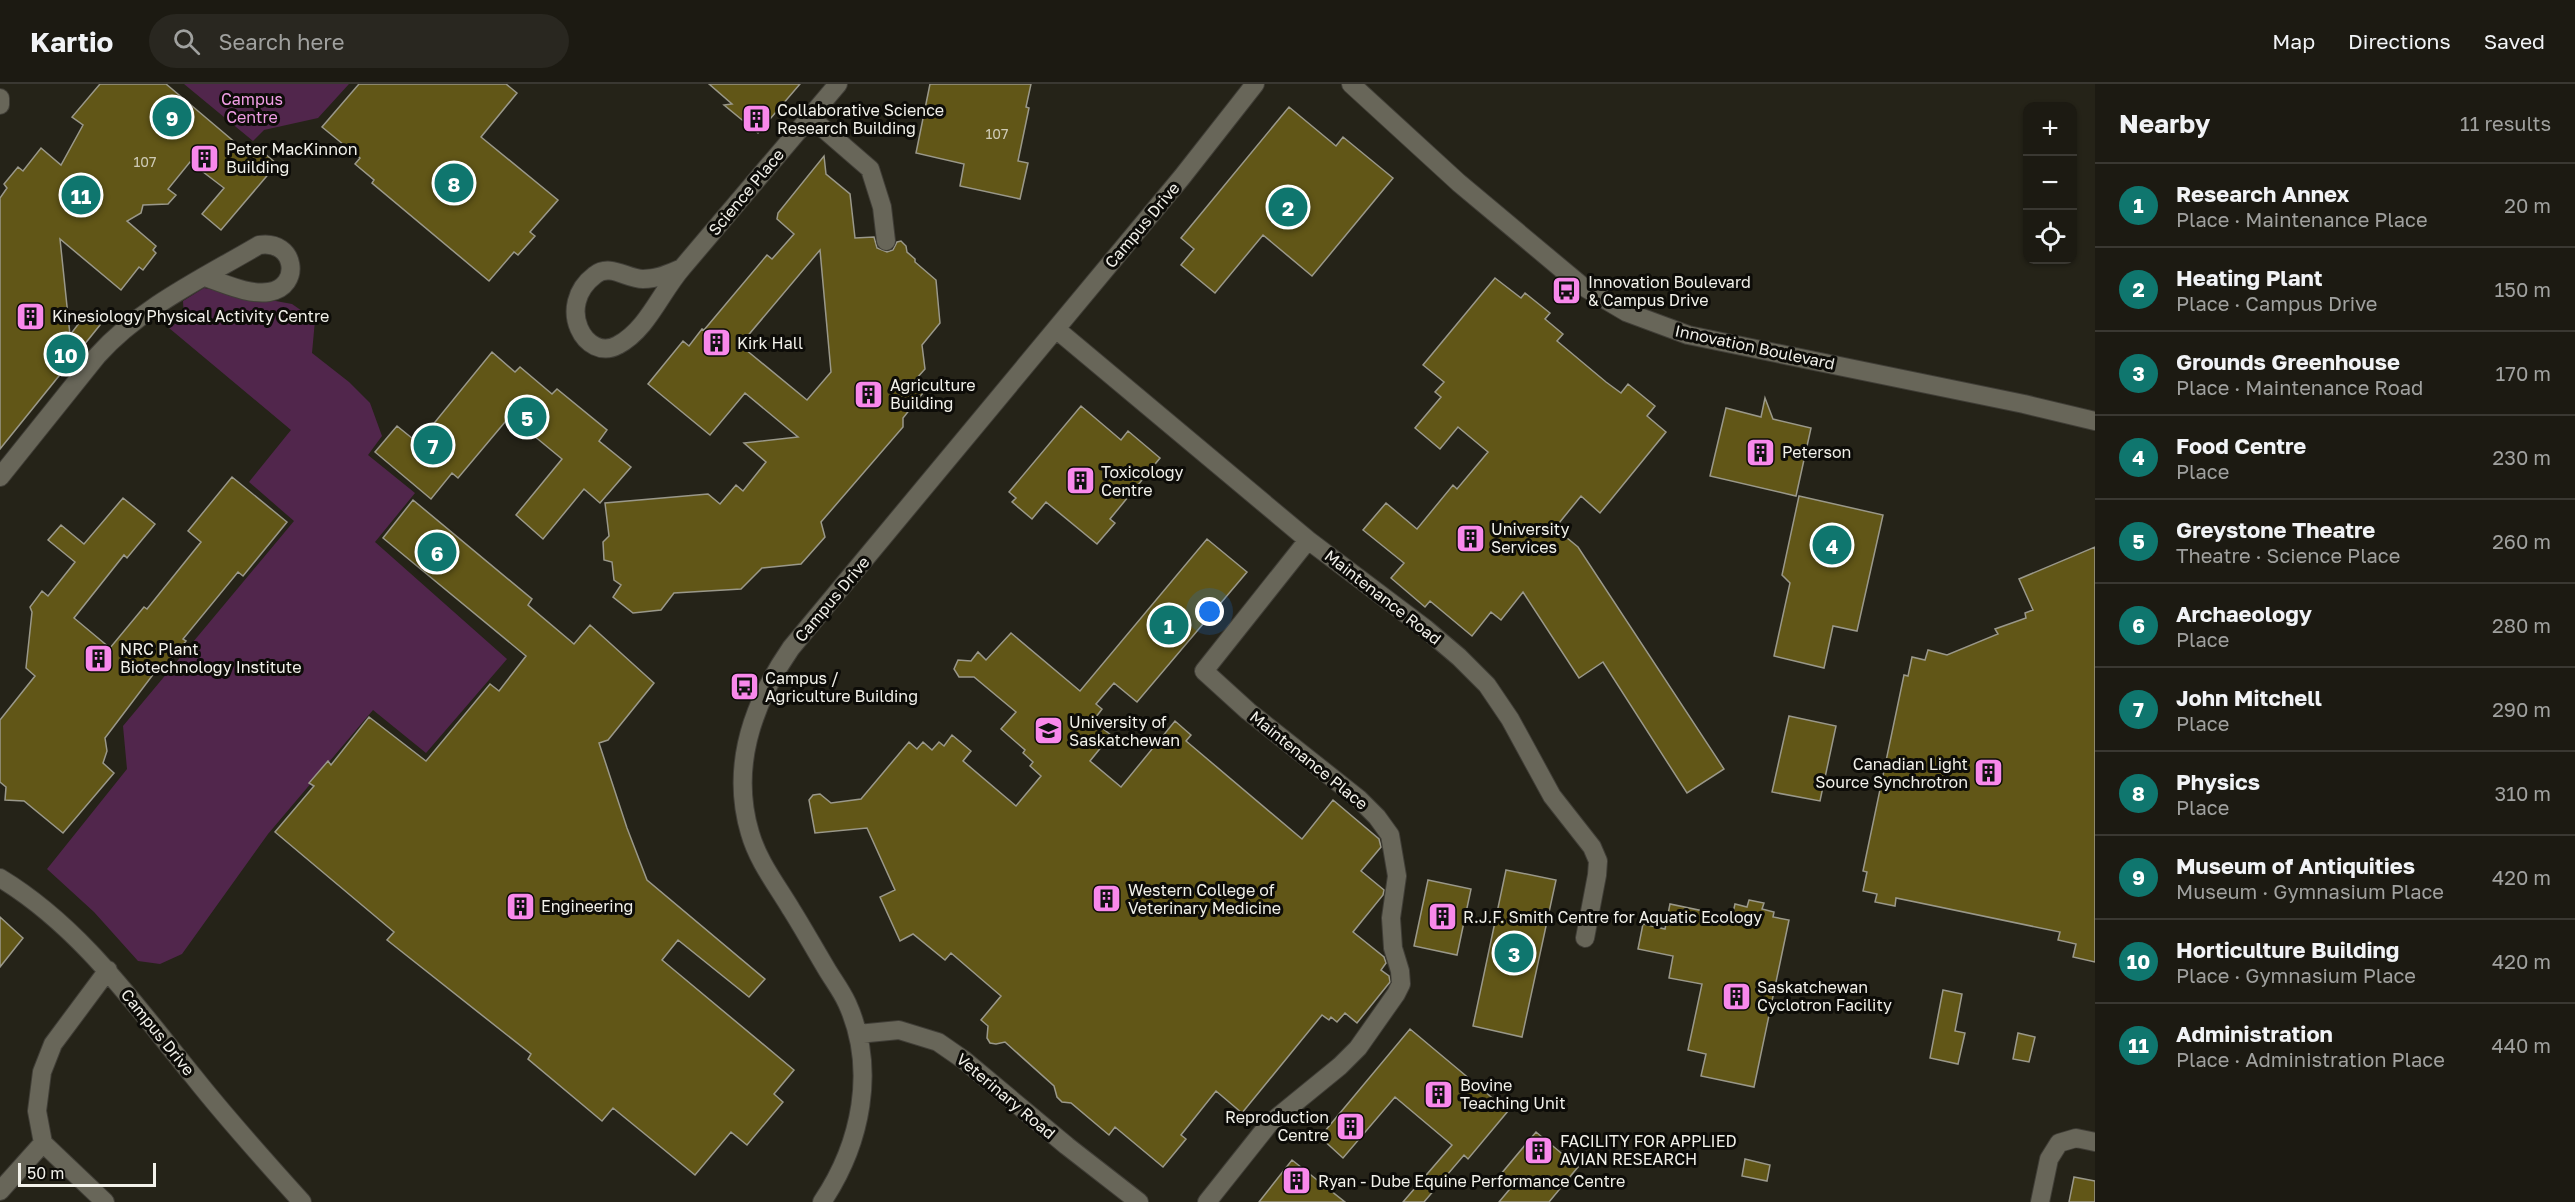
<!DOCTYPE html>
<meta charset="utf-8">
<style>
:root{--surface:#1c1a12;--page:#292720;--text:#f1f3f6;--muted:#a0a19f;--line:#3a3832;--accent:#0f766e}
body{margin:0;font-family:"Golos Text",sans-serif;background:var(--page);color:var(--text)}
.controls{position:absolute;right:18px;top:18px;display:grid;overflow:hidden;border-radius:12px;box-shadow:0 2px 4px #0004}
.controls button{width:54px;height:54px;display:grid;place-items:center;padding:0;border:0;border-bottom:2px solid var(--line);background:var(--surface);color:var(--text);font:30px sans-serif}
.scale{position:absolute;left:18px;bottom:15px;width:138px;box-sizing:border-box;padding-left:6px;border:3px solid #f2f1ea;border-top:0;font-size:16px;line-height:21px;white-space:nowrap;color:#f2f1ea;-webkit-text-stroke:4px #0d0c08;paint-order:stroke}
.you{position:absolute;left:1210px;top:528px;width:21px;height:21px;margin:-15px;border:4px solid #fff;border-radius:50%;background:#1a73e8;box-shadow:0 0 0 9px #1a73e833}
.badge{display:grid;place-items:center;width:39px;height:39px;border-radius:50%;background:var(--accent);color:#fff;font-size:20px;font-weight:700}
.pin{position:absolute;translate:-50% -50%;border:3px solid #fff;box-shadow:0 2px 6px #0006}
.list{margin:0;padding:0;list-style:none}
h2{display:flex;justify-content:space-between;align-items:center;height:78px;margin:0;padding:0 24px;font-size:26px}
h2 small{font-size:20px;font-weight:400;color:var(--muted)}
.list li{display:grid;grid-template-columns:39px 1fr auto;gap:18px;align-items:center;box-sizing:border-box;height:84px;padding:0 24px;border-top:2px solid var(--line)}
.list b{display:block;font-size:22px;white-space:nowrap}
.list p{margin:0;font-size:20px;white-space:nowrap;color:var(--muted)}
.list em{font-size:20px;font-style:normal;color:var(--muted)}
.icon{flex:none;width:33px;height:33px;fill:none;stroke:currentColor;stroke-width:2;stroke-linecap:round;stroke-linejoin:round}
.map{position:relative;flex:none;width:2095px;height:1118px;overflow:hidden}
header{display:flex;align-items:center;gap:36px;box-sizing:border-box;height:84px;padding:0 30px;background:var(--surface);border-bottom:2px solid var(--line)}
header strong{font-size:28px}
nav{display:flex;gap:33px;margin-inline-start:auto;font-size:21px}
.search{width:420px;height:54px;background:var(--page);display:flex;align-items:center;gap:15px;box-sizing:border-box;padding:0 21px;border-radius:33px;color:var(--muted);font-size:22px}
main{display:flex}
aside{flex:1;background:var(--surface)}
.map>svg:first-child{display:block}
</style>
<header>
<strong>Kartio</strong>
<div class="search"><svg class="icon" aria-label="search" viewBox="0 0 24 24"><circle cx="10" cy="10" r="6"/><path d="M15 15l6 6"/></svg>Search here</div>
<nav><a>Map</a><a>Directions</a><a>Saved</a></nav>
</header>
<main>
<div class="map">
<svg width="2095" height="1118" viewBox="0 0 2095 1118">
<rect width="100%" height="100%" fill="#252318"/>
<path fill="#51264c" d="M 184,0 L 349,0 L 318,34 L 264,46 L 253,57 Z
M 204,204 L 292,220 L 315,236 L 312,269 L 349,298 L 370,319 L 382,352 L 368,371 L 415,409 L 375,458 L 507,575 L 426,669 L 373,626 L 268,750 L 182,870 L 160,880 L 138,877 L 94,828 L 47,785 L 127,685 L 123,642 L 294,437 L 249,398 L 291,346 L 169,244 L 184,234 L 183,217 Z"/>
<path fill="#615617" stroke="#9a988a" stroke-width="1.5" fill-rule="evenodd" d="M 100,0 L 166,0 L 250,71 L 257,63 L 277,80 L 221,146 L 202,130 L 224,104 L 190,78 L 168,105 L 176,111 L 168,120 L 143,121 L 141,129 L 127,137 L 156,162 L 153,166 L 156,169 L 143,186 L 139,183 L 121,206 L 60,155 L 70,251 L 86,230 L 100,241 L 0,365 L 0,114 L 7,104 L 4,100 L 18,83 L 23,87 L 41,64 L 61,81 L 83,41 L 72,33 Z
M 359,0 L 506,0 L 517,9 L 481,53 L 558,116 L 530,148 L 535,152 L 518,171 L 514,168 L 489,197 L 372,99 L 374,96 L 355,80 L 360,74 L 322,43 Z
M 709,0 L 800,0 L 758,49 L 724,21 L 732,20 Z
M 930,0 L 1031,0 L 1026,23 L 1029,24 L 1018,77 L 1028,79 L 1020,115 L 960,102 L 964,80 L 916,69 Z
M 1289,23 L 1336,62 L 1343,53 L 1393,94 L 1312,192 L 1263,151 L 1215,209 L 1181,181 L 1194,165 L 1181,154 Z
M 824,72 L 826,90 L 850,110 L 855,154 L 874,153 L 877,164 L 887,168 L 893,166 L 897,158 L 901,157 L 906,162 L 907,168 L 915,175 L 915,178 L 936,196 L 940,239 L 922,261 L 925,285 L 907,305 L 923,309 L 903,334 L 903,343 L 821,438 L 825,453 L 801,480 L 762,484 L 741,505 L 674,509 L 661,526 L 633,529 L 613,513 L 621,501 L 614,496 L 612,478 L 604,476 L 603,458 L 609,452 L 605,419 L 708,410 L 720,420 L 736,401 L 743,407 L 766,378 L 744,359 L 798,353 L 745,309 L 710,351 L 648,300 L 683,257 L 689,262 L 702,245 L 704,246 L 767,171 L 772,175 L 794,150 L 777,135 L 778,129 ZM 820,166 L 831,288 L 807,316 L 740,261 Z
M 1495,194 L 1521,214 L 1525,209 L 1550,229 L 1545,235 L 1563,250 L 1557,257 L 1606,298 L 1621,309 L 1628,300 L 1655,322 L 1647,332 L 1666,348 L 1600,429 L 1581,412 L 1555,444 L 1578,463 L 1724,685 L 1687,709 L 1603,578 L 1579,594 L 1523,508 L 1501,536 L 1491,528 L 1472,552 L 1430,517 L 1425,523 L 1391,494 L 1404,479 L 1363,446 L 1386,419 L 1417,445 L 1453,401 L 1457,405 L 1488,368 L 1458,343 L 1440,365 L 1415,344 L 1441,313 L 1435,308 L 1444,298 L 1423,281 Z
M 492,268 L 515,288 L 520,283 L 552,310 L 557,305 L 607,346 L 599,357 L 631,383 L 600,419 L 584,405 L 543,455 L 516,431 L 562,375 L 510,332 L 458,394 L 452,389 L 431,415 L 375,368 L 397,342 L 418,359 Z
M 1765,314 L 1773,335 L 1811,344 L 1796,412 L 1710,392 L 1726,324 L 1761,333 Z
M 1081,322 L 1121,356 L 1128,347 L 1160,374 L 1110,435 L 1115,439 L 1097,460 L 1046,418 L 1032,435 L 1012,418 L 1016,414 L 1009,408 Z
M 232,393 L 287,438 L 243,492 L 238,488 L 183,555 L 186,557 L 165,583 L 161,580 L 105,654 L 107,667 L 103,679 L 114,689 L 63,749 L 24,717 L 5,716 L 6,703 L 0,698 L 0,636 L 35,592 L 26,584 L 32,528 L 30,523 L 42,507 L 48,512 L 75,478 L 48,456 L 61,441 L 84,460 L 123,414 L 155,440 L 127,474 L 124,471 L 74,534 L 110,564 L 144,523 L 147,525 L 201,458 L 188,447 Z
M 1799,412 L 1883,431 L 1857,547 L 1833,542 L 1824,584 L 1774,572 L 1790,499 L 1782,491 Z
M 413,416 L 532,515 L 528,521 L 574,560 L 590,541 L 654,599 L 608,656 L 599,659 L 627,744 L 647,796 L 765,895 L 749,913 L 678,856 L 662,876 L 794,986 L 774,1010 L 783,1018 L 747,1061 L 731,1048 L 695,1091 L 613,1024 L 602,1037 L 528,975 L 531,970 L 387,856 L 394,848 L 275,748 L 314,702 L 309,699 L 328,677 L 331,681 L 369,633 L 426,677 L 490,600 L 499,607 L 526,572 L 383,454 Z
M 1207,455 L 1247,488 L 1137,618 L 1114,599 L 1096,620 L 1102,625 L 1093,637 L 1111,651 L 1090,677 L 1121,703 L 1175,637 L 1191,651 L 1186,657 L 1302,755 L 1333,716 L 1379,755 L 1381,763 L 1361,787 L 1384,806 L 1383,811 L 1353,848 L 1384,873 L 1386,879 L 1381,886 L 1389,892 L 1390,898 L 1357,939 L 1345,929 L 1337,938 L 1331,933 L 1329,936 L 1322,931 L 1242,1029 L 1216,1007 L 1181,1051 L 1186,1055 L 1163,1083 L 1115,1043 L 1109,1051 L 1071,1019 L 1062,1018 L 1057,1013 L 1054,1002 L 1005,958 L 996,960 L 990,959 L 987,954 L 988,942 L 981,936 L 1001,912 L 951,869 L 945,876 L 913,850 L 900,857 L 880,813 L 895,806 L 867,744 L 815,749 L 809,716 L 813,711 L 820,710 L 831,719 L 861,715 L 909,658 L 917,665 L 923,658 L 932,666 L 939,658 L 944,662 L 952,651 L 971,667 L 963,677 L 1016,722 L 1041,692 L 1030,682 L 1033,678 L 1023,669 L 1025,666 L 1001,645 L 1016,628 L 974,593 L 959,593 L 954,585 L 958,576 L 971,577 L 978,568 L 986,576 L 1011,549 L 1080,607 Z
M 2095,463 L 2095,878 L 2073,873 L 2076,860 L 2058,856 L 2060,848 L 1896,814 L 1895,822 L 1875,818 L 1877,810 L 1863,807 L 1867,788 L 1863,787 L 1904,591 L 1908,592 L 1912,573 L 1925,576 L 1928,566 L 1947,571 L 1998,550 L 1995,545 L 2026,534 L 2025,529 L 2033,526 L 2019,495 Z
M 1789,632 L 1836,642 L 1820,717 L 1772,708 Z
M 1506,786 L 1556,796 L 1522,953 L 1473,942 Z
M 1428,796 L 1471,805 L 1457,871 L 1414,862 Z
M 1749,816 L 1764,819 L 1762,825 L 1774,828 L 1773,833 L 1789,836 L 1754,1003 L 1701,992 L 1706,970 L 1688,966 L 1702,900 L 1669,894 L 1673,872 L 1638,865 L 1643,840 L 1665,845 L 1670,820 L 1732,833 L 1735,820 L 1747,823 Z
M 0,833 L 23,854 L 0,883 Z
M 1943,906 L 1962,910 L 1955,947 L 1965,949 L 1958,980 L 1930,974 Z
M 1410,945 L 1508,1027 L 1468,1075 L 1464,1071 L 1424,1118 L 1403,1118 L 1452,1061 L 1395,1013 L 1343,1074 L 1320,1053 Z
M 2018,949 L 2035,953 L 2029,978 L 2013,975 Z
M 1536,1048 L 1578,1083 L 1549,1118 L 1499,1118 L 1514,1100 L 1501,1090 Z
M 1745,1075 L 1770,1081 L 1767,1097 L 1742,1092 Z
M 1292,1076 L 1345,1118 L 1259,1118 Z
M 2074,1093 L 2095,1097 L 2095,1118 L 2069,1118 Z"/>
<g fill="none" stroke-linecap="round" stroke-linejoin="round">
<defs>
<path id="minor" d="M 1351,0 L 1459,99 L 1582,202 L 1626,228 L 1688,251 L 2024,320 L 2095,337
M 0,14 L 0,21
M 810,33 L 870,85 L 882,123 L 886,157
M 682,184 C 661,208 647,246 618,261 C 586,279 554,222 595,191 C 610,179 627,195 643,195 C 657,195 669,190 682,184 Z
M 682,184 L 838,0
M 1056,245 L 1308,456 L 1426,545 L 1459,573 L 1487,601 L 1510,635 L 1552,712 L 1592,763 L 1598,777 L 1597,791 L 1585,854
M 0,393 L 97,272 C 141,223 203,194 259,161 C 296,155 302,203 269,208 C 247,211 224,199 204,193
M 0,794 C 81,843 135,921 194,993 C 228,1036 265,1077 302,1118
M 858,950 L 899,946 L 938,958 L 964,976 L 1067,1062 L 1139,1118
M 0,1107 L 43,1059
M 105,1118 L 43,1059 L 37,1027 L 42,988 L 53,960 L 108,886
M 822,1118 C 861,1060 877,985 847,919 C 841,906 833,896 826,884 C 814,864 803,844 791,825 C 776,800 758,777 750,749 C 730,682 753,619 791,564 L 1182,93 L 1255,0
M 1207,1118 L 1269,1040 L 1340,982 L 1358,964 L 1396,910 L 1401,900 L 1400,887 L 1393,864 L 1391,834 L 1397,792 L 1390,751 L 1377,733 L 1359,715 L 1248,627 L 1204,587 L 1308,456
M 2040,1118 L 2049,1075 L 2059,1059 L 2076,1054 L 2095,1058"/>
</defs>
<use href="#minor" stroke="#403e37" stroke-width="20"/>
<use href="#minor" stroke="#686659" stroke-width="18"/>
</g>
<defs>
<symbol id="building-square" viewBox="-11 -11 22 22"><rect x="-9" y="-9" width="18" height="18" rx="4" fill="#f888eb" stroke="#0d0c08"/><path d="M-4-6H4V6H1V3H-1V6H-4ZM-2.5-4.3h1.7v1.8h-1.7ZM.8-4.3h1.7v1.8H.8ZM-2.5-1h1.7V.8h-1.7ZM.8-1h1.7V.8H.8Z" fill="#111"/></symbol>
<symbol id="bus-square" viewBox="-11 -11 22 22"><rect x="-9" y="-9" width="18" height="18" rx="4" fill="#f888eb" stroke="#0d0c08"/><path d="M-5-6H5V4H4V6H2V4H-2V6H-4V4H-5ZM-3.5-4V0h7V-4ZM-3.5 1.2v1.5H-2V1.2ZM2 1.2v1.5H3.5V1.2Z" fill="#111"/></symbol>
<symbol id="university-square" viewBox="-11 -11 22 22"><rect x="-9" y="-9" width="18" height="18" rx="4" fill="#f888eb" stroke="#0d0c08"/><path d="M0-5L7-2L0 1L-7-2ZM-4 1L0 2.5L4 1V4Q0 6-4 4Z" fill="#111"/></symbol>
</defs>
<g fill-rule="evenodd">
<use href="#building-square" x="740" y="18" width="33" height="33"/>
<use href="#building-square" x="188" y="58" width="33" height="33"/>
<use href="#bus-square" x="1550" y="190" width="33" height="33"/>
<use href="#building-square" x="14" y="216" width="33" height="33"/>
<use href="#building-square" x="700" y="242" width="33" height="33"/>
<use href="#building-square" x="852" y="294" width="33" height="33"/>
<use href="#building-square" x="1744" y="352" width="33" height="33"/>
<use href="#building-square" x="1064" y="380" width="33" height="33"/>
<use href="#building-square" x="1454" y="438" width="33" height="33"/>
<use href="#building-square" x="82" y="558" width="33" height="33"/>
<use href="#bus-square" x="728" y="586" width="33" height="33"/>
<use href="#university-square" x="1032" y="630" width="33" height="33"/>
<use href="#building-square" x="1972" y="672" width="33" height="33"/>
<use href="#building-square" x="1090" y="798" width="33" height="33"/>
<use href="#building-square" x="504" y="806" width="33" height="33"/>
<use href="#building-square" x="1426" y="816" width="33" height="33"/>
<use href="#building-square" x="1720" y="896" width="33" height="33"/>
<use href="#building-square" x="1422" y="994" width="33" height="33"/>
<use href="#building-square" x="1334" y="1026" width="33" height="33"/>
<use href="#building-square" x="1522" y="1050" width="33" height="33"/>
<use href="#building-square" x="1280" y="1080" width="33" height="33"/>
</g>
<g text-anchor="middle" stroke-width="6" stroke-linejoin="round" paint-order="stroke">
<g font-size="14" fill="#cecab5">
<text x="997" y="55">107</text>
<text x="145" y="83">107</text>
</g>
<g font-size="16" fill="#f19ee6" stroke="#0d0c08">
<text x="252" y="21">Campus<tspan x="252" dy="18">Centre</tspan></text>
</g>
<g font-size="16" fill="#f2f1ea" stroke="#0d0c08" text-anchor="start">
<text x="777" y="32">Collaborative Science<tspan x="777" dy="18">Research Building</tspan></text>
<text x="226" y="71">Peter MacKinnon<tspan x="226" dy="18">Building</tspan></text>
<text x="1588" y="204">Innovation Boulevard<tspan x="1588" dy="18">&amp; Campus Drive</tspan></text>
<text x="52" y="238">Kinesiology Physical Activity Centre</text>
<text x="737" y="265">Kirk Hall</text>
<text x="890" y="307">Agriculture<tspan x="890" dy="18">Building</tspan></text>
<text x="1782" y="374">Peterson</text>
<text x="1101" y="394">Toxicology<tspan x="1101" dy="18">Centre</tspan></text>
<text x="1491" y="451">University<tspan x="1491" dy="18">Services</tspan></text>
<text x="120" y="571">NRC Plant<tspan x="120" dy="18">Biotechnology Institute</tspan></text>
<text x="765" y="600">Campus /<tspan x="765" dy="18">Agriculture Building</tspan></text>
<text x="1069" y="644">University of<tspan x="1069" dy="18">Saskatchewan</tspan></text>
<text x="1968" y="686" text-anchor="end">Canadian Light<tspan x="1968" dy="18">Source Synchrotron</tspan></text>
<text x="1128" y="812">Western College of<tspan x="1128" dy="18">Veterinary Medicine</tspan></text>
<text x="541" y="828">Engineering</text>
<text x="1463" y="839">R.J.F. Smith Centre for Aquatic Ecology</text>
<text x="1757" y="909">Saskatchewan<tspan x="1757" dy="18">Cyclotron Facility</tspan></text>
<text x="1460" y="1007">Bovine<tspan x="1460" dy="18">Teaching Unit</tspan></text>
<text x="1329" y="1039" text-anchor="end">Reproduction<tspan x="1329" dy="18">Centre</tspan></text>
<text x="1560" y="1063">FACILITY FOR APPLIED<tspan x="1560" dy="18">AVIAN RESEARCH</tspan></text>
<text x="1318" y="1103">Ryan - Dube Equine Performance Centre</text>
</g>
<g font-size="16" fill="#f2f1ea" stroke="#0d0c08">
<text transform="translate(746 108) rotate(-50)" y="6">Science Place</text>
<text transform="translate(1142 141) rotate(-50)" y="6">Campus Drive</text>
<text transform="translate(1755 263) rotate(12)" y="6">Innovation Boulevard</text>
<text transform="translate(1383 513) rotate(38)" y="6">Maintenance Road</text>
<text transform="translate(832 515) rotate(-50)" y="6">Campus Drive</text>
<text transform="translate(1309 676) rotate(39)" y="6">Maintenance Place</text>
<text transform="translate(158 948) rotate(51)" y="6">Campus Drive</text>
<text transform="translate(1006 1012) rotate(40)" y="6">Veterinary Road</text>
</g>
</g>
</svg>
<div class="controls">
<button>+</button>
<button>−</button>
<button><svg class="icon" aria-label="locate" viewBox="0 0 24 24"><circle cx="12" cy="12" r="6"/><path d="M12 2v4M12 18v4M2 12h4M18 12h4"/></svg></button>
</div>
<div class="scale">50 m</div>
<div class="you"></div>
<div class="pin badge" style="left:1169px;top:541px">1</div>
<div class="pin badge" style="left:1288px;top:123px">2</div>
<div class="pin badge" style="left:1514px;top:869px">3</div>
<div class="pin badge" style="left:1832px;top:461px">4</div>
<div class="pin badge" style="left:527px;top:333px">5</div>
<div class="pin badge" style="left:437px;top:468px">6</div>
<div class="pin badge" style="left:433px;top:361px">7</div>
<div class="pin badge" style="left:454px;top:99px">8</div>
<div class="pin badge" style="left:172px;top:33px">9</div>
<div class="pin badge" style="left:66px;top:270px">10</div>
<div class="pin badge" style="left:81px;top:111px">11</div>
</div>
<aside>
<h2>Nearby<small>11 results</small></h2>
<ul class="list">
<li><span class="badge">1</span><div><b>Research Annex</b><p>Place · Maintenance Place</p></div><em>20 m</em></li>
<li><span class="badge">2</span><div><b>Heating Plant</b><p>Place · Campus Drive</p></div><em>150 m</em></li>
<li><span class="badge">3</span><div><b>Grounds Greenhouse</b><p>Place · Maintenance Road</p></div><em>170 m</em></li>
<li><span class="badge">4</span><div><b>Food Centre</b><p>Place</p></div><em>230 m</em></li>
<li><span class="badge">5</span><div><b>Greystone Theatre</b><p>Theatre · Science Place</p></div><em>260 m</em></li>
<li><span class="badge">6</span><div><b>Archaeology</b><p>Place</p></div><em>280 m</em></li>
<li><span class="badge">7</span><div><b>John Mitchell</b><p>Place</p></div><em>290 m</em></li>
<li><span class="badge">8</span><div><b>Physics</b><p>Place</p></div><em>310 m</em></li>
<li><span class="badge">9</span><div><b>Museum of Antiquities</b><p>Museum · Gymnasium Place</p></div><em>420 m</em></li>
<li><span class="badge">10</span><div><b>Horticulture Building</b><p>Place · Gymnasium Place</p></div><em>420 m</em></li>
<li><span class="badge">11</span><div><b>Administration</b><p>Place · Administration Place</p></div><em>440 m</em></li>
</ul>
</aside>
</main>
